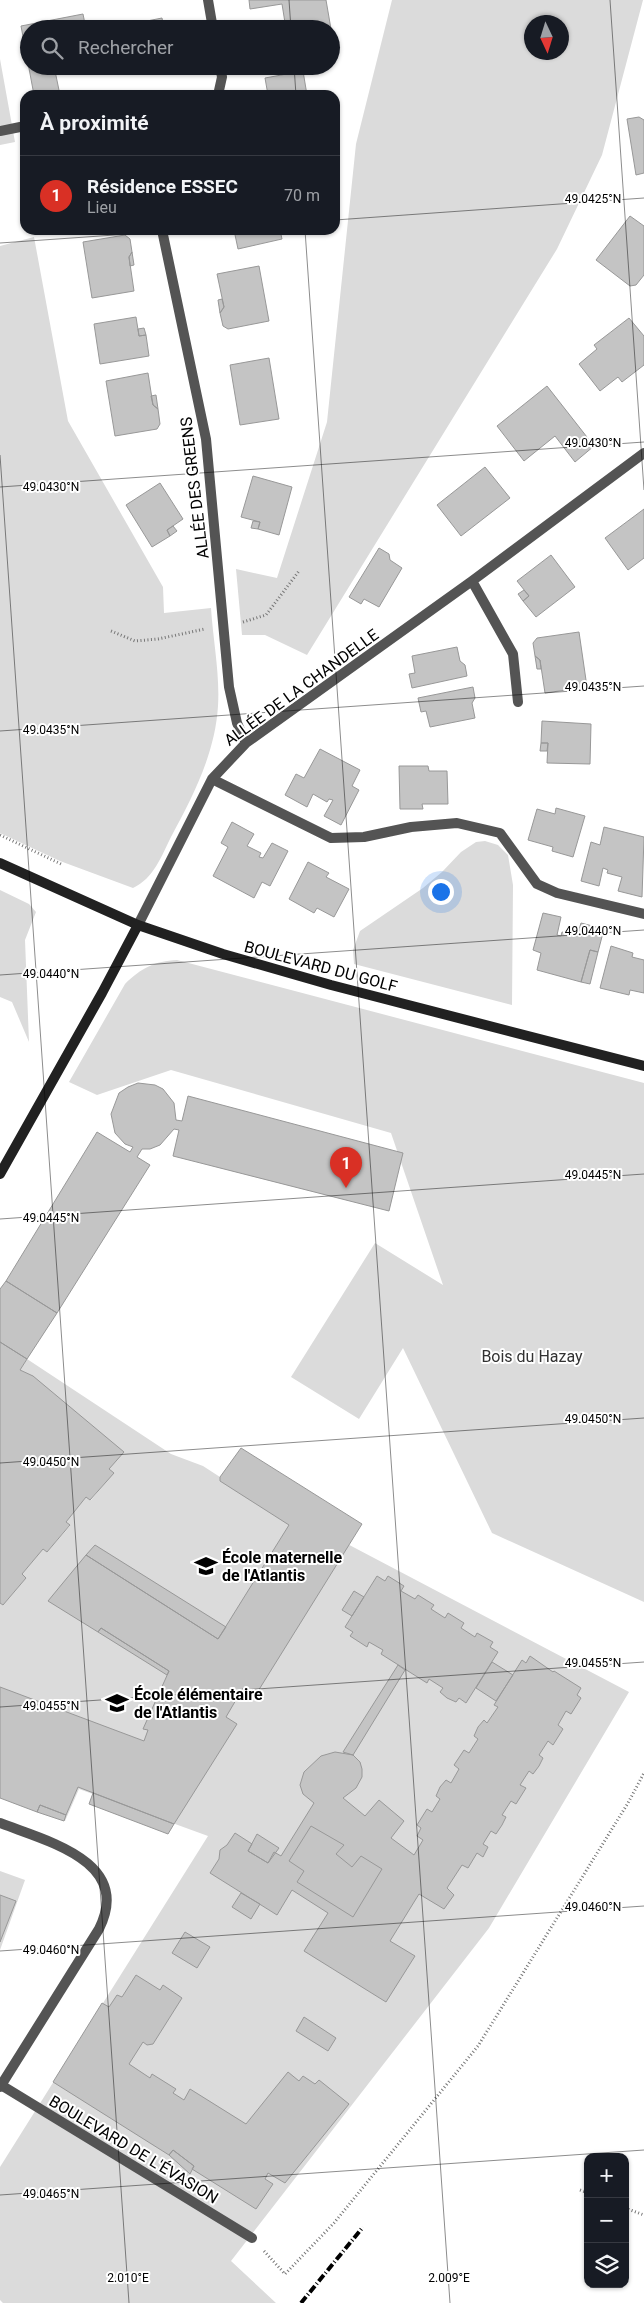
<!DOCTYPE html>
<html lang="fr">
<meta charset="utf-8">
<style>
:root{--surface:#171b24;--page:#20242c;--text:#f1f3f6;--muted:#9ea1a6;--line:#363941;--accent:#d93025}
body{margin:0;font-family:Roboto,sans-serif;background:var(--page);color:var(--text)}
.controls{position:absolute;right:15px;bottom:15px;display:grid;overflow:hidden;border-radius:10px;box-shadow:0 1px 4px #0004}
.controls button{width:45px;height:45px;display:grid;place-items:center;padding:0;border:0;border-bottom:1px solid var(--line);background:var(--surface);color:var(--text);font:25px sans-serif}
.compass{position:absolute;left:524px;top:15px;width:45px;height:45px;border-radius:50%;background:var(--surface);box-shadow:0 1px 4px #0004;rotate:176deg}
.you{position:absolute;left:440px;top:891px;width:18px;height:18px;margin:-12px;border:4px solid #fff;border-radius:50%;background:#1a73e8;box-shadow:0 0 0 8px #1a73e833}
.badge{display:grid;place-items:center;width:32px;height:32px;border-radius:50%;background:var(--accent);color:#fff;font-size:16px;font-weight:700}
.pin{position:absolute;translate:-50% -41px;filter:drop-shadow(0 1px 2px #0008)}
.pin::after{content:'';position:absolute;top:26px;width:18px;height:15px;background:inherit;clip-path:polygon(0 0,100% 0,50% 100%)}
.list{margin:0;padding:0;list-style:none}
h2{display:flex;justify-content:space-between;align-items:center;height:65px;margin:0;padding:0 20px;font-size:21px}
h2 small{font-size:16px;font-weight:400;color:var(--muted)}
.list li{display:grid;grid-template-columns:32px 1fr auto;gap:15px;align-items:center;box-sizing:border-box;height:80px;padding:0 20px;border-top:1px solid var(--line)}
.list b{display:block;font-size:19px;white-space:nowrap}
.list p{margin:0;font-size:16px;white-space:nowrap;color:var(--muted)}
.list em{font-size:16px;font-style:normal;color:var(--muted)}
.icon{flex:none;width:28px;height:28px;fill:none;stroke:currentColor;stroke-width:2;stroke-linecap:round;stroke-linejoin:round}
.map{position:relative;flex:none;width:644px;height:2303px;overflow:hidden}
.search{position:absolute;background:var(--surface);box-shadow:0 1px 4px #0004;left:20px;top:20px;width:320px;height:55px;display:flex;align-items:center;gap:12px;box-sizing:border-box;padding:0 18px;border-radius:28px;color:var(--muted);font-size:19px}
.panel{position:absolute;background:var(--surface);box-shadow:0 1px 4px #0004;left:20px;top:90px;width:320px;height:145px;border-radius:15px}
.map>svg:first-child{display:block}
</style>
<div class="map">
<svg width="644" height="2303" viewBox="0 0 644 2303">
<rect width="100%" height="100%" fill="#fff"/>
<path fill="#dbdbdb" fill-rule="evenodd" d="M 392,0 L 643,0 L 602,155 L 557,249 L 307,655 L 265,635 L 242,635 L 236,569 L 277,578 L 327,422 L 356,144 ZM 532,22 L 562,22 L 562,52 L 532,52 Z
M 0,59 L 15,142 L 0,145 Z
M 34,237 L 68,421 L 163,587 L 164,613 L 211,608 C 213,640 220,674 218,706 C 215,754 193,796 171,837 C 161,857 154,878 133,888 L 60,861 L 0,833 L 0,246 Z
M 485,841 L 498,845 L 508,855 L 513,885 L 512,1005 L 354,964 L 353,950 L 360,931 L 423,888 L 442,872 L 461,852 L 476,842 Z
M 0,890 L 29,904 L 36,912 L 25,940 L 29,1042 L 12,1002 L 0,997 Z
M 177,960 L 644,1083 L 644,1602 L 492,1533 L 403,1348 L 359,1419 L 291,1377 L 375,1243 L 443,1285 L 391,1133 L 171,1070 L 97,1095 L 69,1082 L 125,984 C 141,968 155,961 177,960 Z
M 27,1359 L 171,1454 L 203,1466 L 220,1477 L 629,1692 L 489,1928 L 231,2261 L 276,2303 L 3,2303 L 0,2300 L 0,2167 L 208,1836 L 79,1789 L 65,1821 L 0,1797 L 0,1603 L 3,1605 L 26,1578 L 22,1574 L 43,1549 L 47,1552 L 70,1526 L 66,1522 L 86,1497 L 91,1500 L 113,1473 L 109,1469 L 123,1452 L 20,1370 Z
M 0,1871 L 25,1880 L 0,1950 Z"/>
<path fill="#c4c4c4" stroke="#989898" d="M 249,0 L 326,0 L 331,29 L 286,29 L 282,4 L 250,9 Z
M 83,14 L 86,29 L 29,29 L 29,66 L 54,66 L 60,95 L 34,95 L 21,26 Z
M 162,18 L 164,29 L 123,29 L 122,26 Z
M 142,66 L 150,66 L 151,71 L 143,72 Z
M 150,66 L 172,66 L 172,67 L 151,71 Z
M 303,71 L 307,95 L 268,95 L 265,78 Z
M 639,117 L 644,120 L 644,173 L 636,175 L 627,119 Z
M 630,216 L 644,226 L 644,275 L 636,285 L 630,286 L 596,260 Z
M 234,230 L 280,230 L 282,239 L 238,249 Z
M 125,235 L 130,239 L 132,252 L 129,257 L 134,291 L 92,298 L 83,242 Z
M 132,252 L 134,265 L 130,266 L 129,257 Z
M 259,266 L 269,321 L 228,329 L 223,326 L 220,313 L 224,307 L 217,274 Z
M 222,299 L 224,307 L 220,313 L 218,300 Z
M 136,317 L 139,336 L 146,335 L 149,356 L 100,364 L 94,324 Z
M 629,318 L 644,336 L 644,365 L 622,382 L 618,377 L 600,391 L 579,364 L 597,349 L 594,345 Z
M 144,328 L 146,335 L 139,336 L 138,329 Z
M 269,358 L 279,419 L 240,425 L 230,365 Z
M 148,373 L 153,405 L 158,409 L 160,424 L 157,429 L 115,436 L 106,381 Z
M 547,386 L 594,446 L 575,462 L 555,436 L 524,461 L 497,426 Z
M 156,395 L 158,409 L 153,405 L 151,396 Z
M 485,467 L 510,498 L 461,536 L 437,505 Z
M 253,476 L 292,487 L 279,535 L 258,529 L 260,522 L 241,517 Z
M 160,483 L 183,519 L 167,530 L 170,536 L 152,547 L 126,505 Z
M 644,509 L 644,558 L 628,570 L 605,538 Z
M 253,521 L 260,522 L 258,529 L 251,528 Z
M 173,526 L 177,531 L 170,536 L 167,530 Z
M 379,548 L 389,554 L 390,560 L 402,568 L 379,607 L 364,599 L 361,604 L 349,597 Z
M 551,555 L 575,587 L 536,617 L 523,601 L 529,596 L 517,581 Z
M 524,590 L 529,596 L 523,601 L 518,594 Z
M 579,632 L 587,687 L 545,693 L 540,660 L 535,656 L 533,643 L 537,638 Z
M 457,647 L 460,661 L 465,665 L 467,676 L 412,688 L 409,674 L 415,673 L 412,656 Z
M 535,656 L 540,660 L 541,669 L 537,669 Z
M 473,687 L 475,698 L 472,703 L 475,718 L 430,727 L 426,711 L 421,712 L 418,698 Z
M 542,721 L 591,724 L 590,764 L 547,763 L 548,743 L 541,743 Z
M 541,743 L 548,743 L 547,751 L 540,751 Z
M 320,749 L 360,770 L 352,786 L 359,790 L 341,825 L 324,816 L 333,800 L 329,799 L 327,802 L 313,794 L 307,807 L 285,795 L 296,774 L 304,778 Z
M 399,766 L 428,766 L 429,771 L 447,771 L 448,804 L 422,804 L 423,809 L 400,809 Z
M 556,808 L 585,816 L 573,857 L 552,851 L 553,847 L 528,840 L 537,809 L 555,814 Z
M 232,822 L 254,834 L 247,846 L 261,853 L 259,857 L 263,858 L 272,843 L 288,851 L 270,886 L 262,882 L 254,898 L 213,876 L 228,847 L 221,843 Z
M 604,827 L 644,837 L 642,897 L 618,891 L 622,877 L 607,873 L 608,870 L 603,868 L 599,886 L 581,881 L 591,842 L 600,845 Z
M 308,862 L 329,873 L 326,877 L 349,889 L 334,917 L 317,908 L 314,913 L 289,899 Z
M 543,913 L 561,917 L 557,935 L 561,936 L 562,932 L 577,936 L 581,923 L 604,929 L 598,952 L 590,950 L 581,982 L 537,970 L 541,953 L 533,950 Z
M 611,946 L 633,953 L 632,957 L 644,960 L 644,993 L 630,990 L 629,995 L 600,988 Z
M 590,950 L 598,952 L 590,984 L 581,982 Z
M 138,1083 L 155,1085 L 163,1089 L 174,1103 L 176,1120 L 182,1121 L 188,1096 L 403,1153 L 389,1211 L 173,1156 L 179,1130 L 174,1129 L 160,1145 L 150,1149 L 142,1149 L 137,1157 L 150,1165 L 57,1313 L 6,1281 L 97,1132 L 130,1152 L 133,1147 L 125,1144 L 115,1133 L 111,1114 L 119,1093 L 128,1087 Z
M 6,1281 L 57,1313 L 27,1359 L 0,1342 L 0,1289 Z
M 0,1342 L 27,1359 L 20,1370 L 33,1376 L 124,1452 L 109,1469 L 114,1473 L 90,1500 L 86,1497 L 66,1522 L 70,1525 L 47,1552 L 43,1549 L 22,1574 L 26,1578 L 3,1605 L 0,1603 Z
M 241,1448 L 362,1524 L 255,1696 L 243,1688 L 226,1717 L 237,1724 L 174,1824 L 78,1787 L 66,1815 L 40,1805 L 37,1812 L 0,1798 L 0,1687 L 144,1741 L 148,1730 L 143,1729 L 169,1671 L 101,1628 L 98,1632 L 48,1601 L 86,1555 L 218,1639 L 289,1525 L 220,1481 L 220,1477 Z
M 95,1545 L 226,1627 L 218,1639 L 86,1555 Z
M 377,1576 L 385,1581 L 388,1576 L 404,1586 L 401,1591 L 415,1599 L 418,1595 L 434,1605 L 431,1609 L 445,1618 L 448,1613 L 464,1623 L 461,1628 L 475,1637 L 477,1633 L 493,1642 L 490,1647 L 498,1652 L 466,1703 L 459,1698 L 456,1702 L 447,1698 L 440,1692 L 443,1688 L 429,1679 L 427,1683 L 381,1654 L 383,1650 L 369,1642 L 367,1647 L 350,1636 L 353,1632 L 345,1627 Z
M 354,1591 L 364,1597 L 352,1616 L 342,1610 Z
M 101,1628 L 169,1671 L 167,1675 L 98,1632 Z
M 530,1656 L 553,1672 L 554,1671 L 581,1688 L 577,1695 L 581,1698 L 571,1714 L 566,1711 L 558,1725 L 563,1729 L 553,1745 L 548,1741 L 539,1755 L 543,1758 L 539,1766 L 533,1774 L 529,1771 L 520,1785 L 526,1788 L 516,1804 L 511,1801 L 502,1815 L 506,1817 L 502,1825 L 496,1834 L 491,1831 L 483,1844 L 488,1847 L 483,1857 L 477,1853 L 468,1868 L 462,1865 L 447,1888 L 454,1895 L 444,1909 L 419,1894 L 390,1941 L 415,1956 L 386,2002 L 304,1951 L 328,1913 L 292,1890 L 277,1915 L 210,1873 L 219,1859 L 220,1850 L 227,1845 L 235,1833 L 252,1844 L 248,1851 L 268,1863 L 274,1852 L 281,1856 L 314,1803 L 303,1794 L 300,1785 L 304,1772 L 321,1756 L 335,1752 L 353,1755 L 360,1762 L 362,1769 L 362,1777 L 356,1788 L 343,1798 L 365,1816 L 379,1800 L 404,1821 L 391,1838 L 414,1855 L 423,1840 L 417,1836 L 421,1828 L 417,1825 L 427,1809 L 432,1812 L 440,1799 L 436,1796 L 440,1787 L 446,1780 L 451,1783 L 459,1769 L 454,1765 L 464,1750 L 469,1753 L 478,1739 L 474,1736 L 478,1727 L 484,1720 L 487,1723 L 498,1707 L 494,1705 L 522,1660 L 526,1663 Z
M 492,1662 L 513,1675 L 496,1701 L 476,1688 Z
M 398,1665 L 405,1670 L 353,1755 L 343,1752 Z
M 93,1793 L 174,1824 L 168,1834 L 89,1804 Z
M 40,1805 L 66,1815 L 64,1821 L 37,1812 Z
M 311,1826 L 344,1845 L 336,1854 L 352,1867 L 361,1856 L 382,1869 L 353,1917 L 297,1882 L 304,1871 L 289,1861 Z
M 257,1834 L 279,1848 L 268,1863 L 248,1851 Z
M 241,1893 L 260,1904 L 251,1919 L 232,1907 Z
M 0,1895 L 16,1901 L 0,1942 Z
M 185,1932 L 210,1947 L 197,1968 L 172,1953 Z
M 136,1975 L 160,1990 L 163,1985 L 182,1998 L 153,2044 L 147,2045 L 143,2042 L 129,2064 L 150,2078 L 152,2074 L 176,2089 L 173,2093 L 184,2100 L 190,2089 L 246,2124 L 288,2072 L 299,2081 L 303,2076 L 315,2084 L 319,2080 L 349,2104 L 285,2183 L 268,2173 L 265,2179 L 273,2184 L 256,2209 L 192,2169 L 194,2166 L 173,2150 L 169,2155 L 53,2082 L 102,2003 L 109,2007 L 117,1995 L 122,1997 Z
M 304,2017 L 336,2038 L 328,2051 L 296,2031 Z
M 173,2150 L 194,2166 L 190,2174 L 169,2155 Z"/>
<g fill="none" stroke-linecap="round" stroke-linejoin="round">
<path stroke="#767676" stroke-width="3" stroke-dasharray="1 2.5" stroke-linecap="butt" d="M 243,622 L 266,615 L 299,571
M 111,631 L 135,641 L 158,639 L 205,629
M 0,835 L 61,864
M 580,2190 L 588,2193
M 625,2208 L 644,2215
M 264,2251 L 285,2274 L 334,2223 L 478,2046 L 628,1803 L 644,1773"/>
<path stroke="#545454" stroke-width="10" d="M 1,2085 L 252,2238"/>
<path stroke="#545454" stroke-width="10" d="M 208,0 L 213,29
M 218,95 L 222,77 L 220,66
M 0,131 L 25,126
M 162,230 L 206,439 L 229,687 L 237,723 L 246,743
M 472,581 L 513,654 L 518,702
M 212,779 L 331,838 L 364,837 L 411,827 L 457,823 L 500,833 L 537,884 L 557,893 L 644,914
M 138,925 L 212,779 L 246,743 L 472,581 L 644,453
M 0,1823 C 46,1841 133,1861 99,1929 L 0,2087"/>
<path stroke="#212121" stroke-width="10" d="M 0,863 L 138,925 L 223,954 L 331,985 L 644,1066
M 0,1174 L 102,993 L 138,925"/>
<path stroke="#000" stroke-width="4" stroke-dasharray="8 2.5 1 2.5" stroke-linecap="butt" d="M 301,2303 L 363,2227"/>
</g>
<path fill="none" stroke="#000" stroke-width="1" stroke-opacity="0.45" d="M 289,0 L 291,29M 610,0 L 644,490M 294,66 L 296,95M 335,220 L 644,198M 305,230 L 450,2303M 0,243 L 186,230M 0,455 L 129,2303M 0,487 L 644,442M 0,731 L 644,686M 0,975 L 644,930M 0,1219 L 644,1174M 0,1463 L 644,1418M 0,1707 L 644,1662M 0,1951 L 644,1906M 0,2195 L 644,2150"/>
<defs>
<symbol id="school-bare" viewBox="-9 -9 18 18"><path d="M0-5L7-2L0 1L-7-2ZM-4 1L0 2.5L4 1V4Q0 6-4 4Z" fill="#000" stroke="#fff" stroke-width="2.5" paint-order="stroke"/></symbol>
</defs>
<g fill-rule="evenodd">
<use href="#school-bare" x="190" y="1550" width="32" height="32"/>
<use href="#school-bare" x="101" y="1687" width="32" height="32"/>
</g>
<g text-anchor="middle" stroke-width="4" stroke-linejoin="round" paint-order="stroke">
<g font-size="16" fill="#000" stroke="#fff">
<text transform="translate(194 488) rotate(-97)" y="6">ALLÉE DES GREENS</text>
<text transform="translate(301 687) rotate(-36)" y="6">ALLÉE DE LA CHANDELLE</text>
<text transform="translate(321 966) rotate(15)" y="6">BOULEVARD DU GOLF</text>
<text transform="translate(134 2149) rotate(31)" y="6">BOULEVARD DE L'ÉVASION</text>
</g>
<g font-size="16" fill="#323232" stroke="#fff">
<text x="532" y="1362">Bois du Hazay</text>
</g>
<g font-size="16" font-weight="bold" fill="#000" stroke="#fff" text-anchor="start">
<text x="222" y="1563">École maternelle<tspan x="222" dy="18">de l'Atlantis</tspan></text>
<text x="134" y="1700">École élémentaire<tspan x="134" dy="18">de l'Atlantis</tspan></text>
</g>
</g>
<g font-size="12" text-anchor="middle" fill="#000" stroke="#fff" stroke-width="4" stroke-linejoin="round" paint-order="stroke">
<text x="593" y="203">49.0425°N</text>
<text x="593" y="447">49.0430°N</text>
<text x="51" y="491">49.0430°N</text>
<text x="593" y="691">49.0435°N</text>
<text x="51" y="734">49.0435°N</text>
<text x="593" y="935">49.0440°N</text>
<text x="51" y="978">49.0440°N</text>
<text x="593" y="1179">49.0445°N</text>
<text x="51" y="1222">49.0445°N</text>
<text x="593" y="1423">49.0450°N</text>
<text x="51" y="1466">49.0450°N</text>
<text x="593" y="1667">49.0455°N</text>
<text x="51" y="1710">49.0455°N</text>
<text x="593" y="1911">49.0460°N</text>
<text x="51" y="1954">49.0460°N</text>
<text x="51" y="2198">49.0465°N</text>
<text x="128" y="2282">2.010°E</text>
<text x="449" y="2282">2.009°E</text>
</g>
</svg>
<div class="controls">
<button>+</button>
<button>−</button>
<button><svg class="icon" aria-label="layers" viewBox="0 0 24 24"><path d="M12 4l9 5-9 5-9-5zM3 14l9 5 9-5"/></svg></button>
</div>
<svg class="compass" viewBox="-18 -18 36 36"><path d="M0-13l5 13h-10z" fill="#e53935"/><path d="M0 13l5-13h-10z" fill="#9ea1a6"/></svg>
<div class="you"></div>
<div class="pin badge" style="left:346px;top:1188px">1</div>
<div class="search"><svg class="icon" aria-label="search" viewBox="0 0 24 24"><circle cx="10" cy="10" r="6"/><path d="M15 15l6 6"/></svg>Rechercher</div>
<section class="panel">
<h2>À proximité<small></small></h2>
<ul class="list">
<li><span class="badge">1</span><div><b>Résidence ESSEC</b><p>Lieu</p></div><em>70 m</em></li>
</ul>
</section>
</div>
